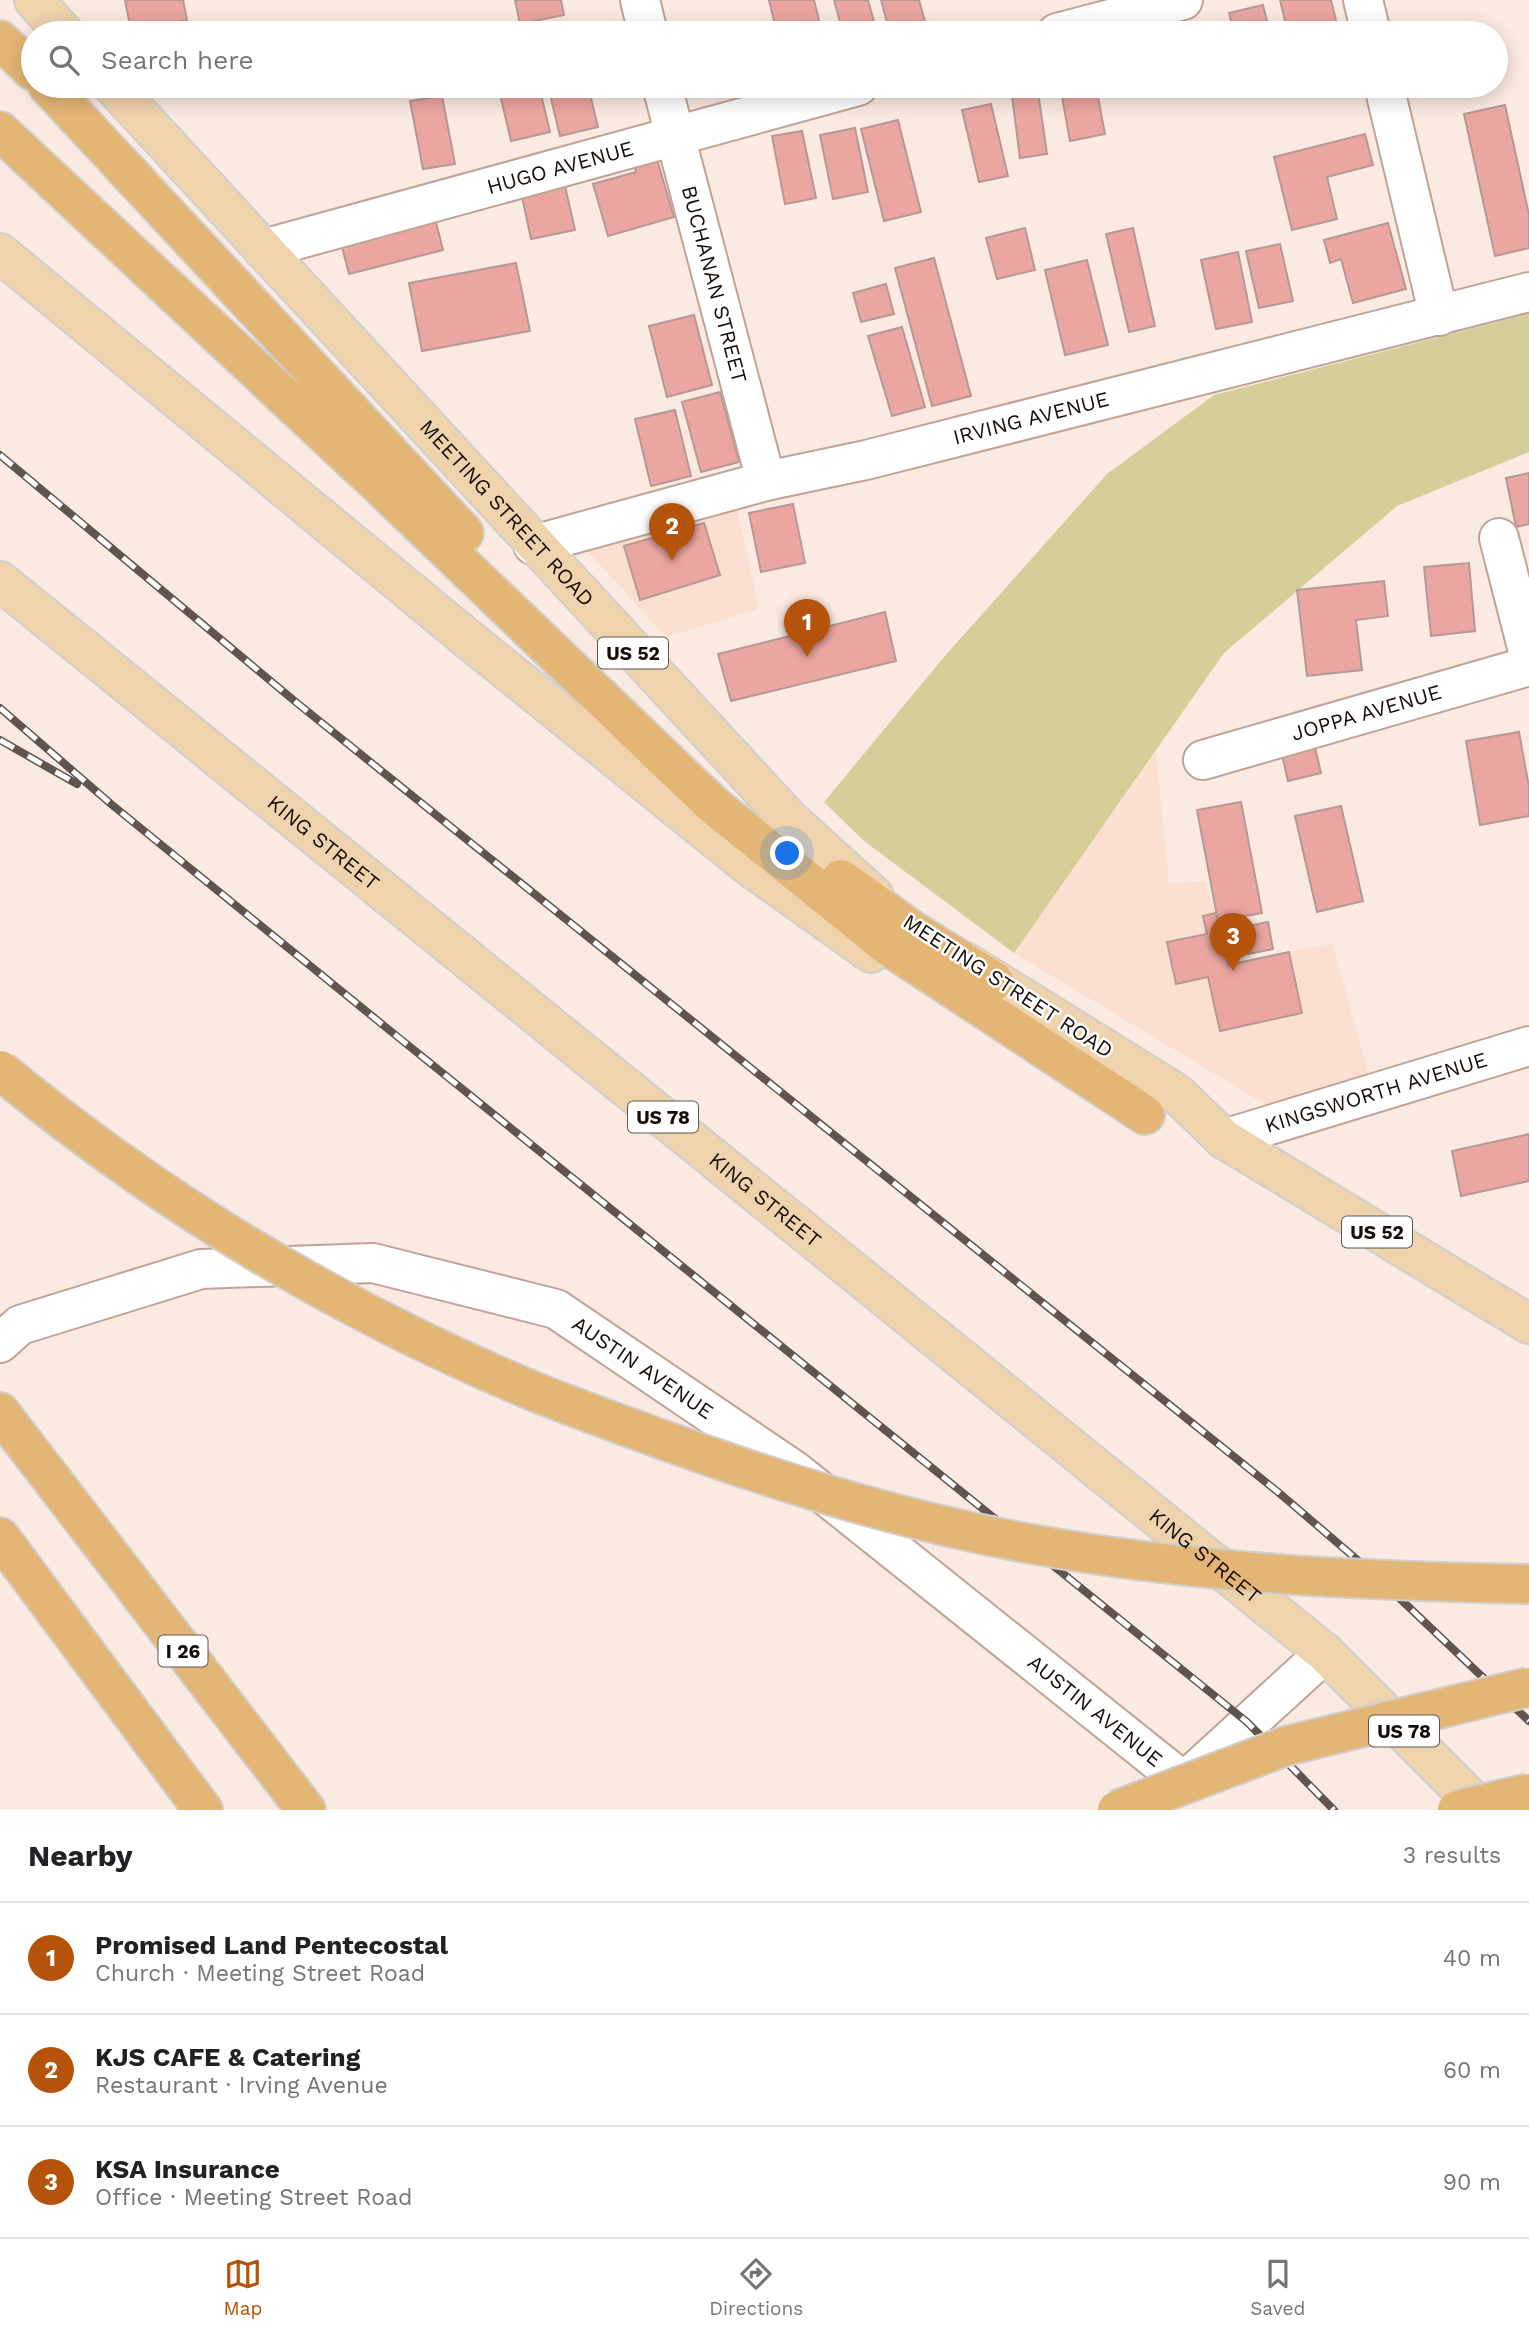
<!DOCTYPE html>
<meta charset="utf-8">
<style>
:root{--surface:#fff;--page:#f2f2f2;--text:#202124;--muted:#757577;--line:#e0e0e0;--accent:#b45309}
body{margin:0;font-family:"Work Sans",sans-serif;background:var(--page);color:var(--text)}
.you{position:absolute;left:788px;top:854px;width:24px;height:24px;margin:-18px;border:5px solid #fff;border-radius:50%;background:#1a73e8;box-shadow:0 0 0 10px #1a73e833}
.badge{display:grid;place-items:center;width:46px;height:46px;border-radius:50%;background:var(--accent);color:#fff;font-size:23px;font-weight:700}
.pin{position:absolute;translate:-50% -58px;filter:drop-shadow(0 2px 4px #0008)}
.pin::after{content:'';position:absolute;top:37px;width:24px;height:21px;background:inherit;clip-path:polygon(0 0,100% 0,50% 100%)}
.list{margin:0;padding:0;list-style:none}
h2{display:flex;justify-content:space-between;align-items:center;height:91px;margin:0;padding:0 28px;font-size:30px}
h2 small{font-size:23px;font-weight:400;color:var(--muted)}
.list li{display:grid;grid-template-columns:46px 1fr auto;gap:21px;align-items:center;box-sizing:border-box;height:112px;padding:0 28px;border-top:2px solid var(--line)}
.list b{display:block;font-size:26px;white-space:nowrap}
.list p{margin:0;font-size:23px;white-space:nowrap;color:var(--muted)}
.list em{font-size:23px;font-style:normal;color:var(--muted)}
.icon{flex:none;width:38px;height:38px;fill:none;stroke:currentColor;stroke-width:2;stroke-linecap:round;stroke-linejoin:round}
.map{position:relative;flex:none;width:1529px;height:1810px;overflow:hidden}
.search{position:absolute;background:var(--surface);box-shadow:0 4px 18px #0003;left:21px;right:21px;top:21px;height:77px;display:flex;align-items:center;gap:18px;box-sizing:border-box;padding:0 24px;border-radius:38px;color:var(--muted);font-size:26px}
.sheet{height:427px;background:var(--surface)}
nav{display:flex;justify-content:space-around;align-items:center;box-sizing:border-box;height:98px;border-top:2px solid var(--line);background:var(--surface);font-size:19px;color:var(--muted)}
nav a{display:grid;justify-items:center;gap:4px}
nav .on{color:var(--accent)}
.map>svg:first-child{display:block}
</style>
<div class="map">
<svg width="1529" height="1810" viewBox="0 0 1529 1810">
<rect width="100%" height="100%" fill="#fbeae1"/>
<path fill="#fbdfd0" d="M 733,490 L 759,609 L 666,637 L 573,535 Z
M 1156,752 L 1169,883 L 1206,881 L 1228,965 L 1332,943 L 1374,1093 L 1290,1119 L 1014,953 Z"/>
<path fill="#d6ce98" d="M 1529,314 L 1529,452 L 1397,506 L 1224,653 L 1014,953 L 864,841 L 824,802 L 944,657 L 1107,474 L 1214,395 Z"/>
<path fill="#eca6a1" stroke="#b69895" stroke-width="2" d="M 125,0 L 183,0 L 187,20 L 131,31 Z
M 515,0 L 561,0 L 564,15 L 520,24 Z
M 769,0 L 814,0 L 820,24 L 777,33 Z
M 834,0 L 868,0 L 877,33 L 843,33 Z
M 881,0 L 919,0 L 928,33 L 890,33 Z
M 1280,0 L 1331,0 L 1339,33 L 1288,33 Z
M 1263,5 L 1270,33 L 1234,33 L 1229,13 Z
M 498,86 L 539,86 L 550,132 L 511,141 Z
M 548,86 L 588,86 L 598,127 L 560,136 Z
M 1060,86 L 1096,86 L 1105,134 L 1070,141 Z
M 1247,86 L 1282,86 L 1249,94 Z
M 1038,92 L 1047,154 L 1020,158 L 1012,96 Z
M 442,96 L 455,164 L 423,169 L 410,101 Z
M 991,104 L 1008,176 L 979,182 L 962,110 Z
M 1505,105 L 1529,215 L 1529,248 L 1495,256 L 1464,114 Z
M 898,120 L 921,212 L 884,221 L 861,129 Z
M 855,128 L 868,192 L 833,199 L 820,135 Z
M 802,131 L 816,198 L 785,204 L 772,136 Z
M 1365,134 L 1373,165 L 1327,177 L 1337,219 L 1292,230 L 1274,157 Z
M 656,156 L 674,217 L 608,236 L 593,184 L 636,172 L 634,163 Z
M 565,186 L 575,230 L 531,239 L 522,196 Z
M 434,214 L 443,250 L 349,274 L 340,239 Z
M 1388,223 L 1406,289 L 1353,303 L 1341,259 L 1330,263 L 1324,240 Z
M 1025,228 L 1035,270 L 997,279 L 986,238 Z
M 1133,228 L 1155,326 L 1129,332 L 1106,234 Z
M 1280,244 L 1293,301 L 1259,308 L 1246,251 Z
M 1238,252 L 1252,322 L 1216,329 L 1201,260 Z
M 934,258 L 971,396 L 932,406 L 895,268 Z
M 1087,260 L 1108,345 L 1065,355 L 1045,270 Z
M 516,263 L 530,331 L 422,351 L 409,283 Z
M 886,284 L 894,314 L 861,322 L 853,293 Z
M 694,315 L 712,385 L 667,397 L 649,326 Z
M 902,327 L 925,407 L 892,416 L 868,336 Z
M 720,392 L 739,462 L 701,472 L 682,402 Z
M 675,410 L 691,476 L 651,486 L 635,419 Z
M 1529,473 L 1529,524 L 1516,527 L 1506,478 Z
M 793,504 L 805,563 L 761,572 L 749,513 Z
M 704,523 L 720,575 L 640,600 L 624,546 Z
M 1469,563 L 1475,631 L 1431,636 L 1424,567 Z
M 1384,581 L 1388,616 L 1356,620 L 1362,670 L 1307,676 L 1297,590 Z
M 885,612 L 896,661 L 731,701 L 718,654 Z
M 1519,732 L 1529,787 L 1529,816 L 1480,825 L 1466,741 Z
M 1314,743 L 1321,773 L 1288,781 L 1281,750 Z
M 1241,802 L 1262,913 L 1218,921 L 1197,810 Z
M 1341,806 L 1363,901 L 1317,912 L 1295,816 Z
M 1216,913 L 1228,965 L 1289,952 L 1302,1013 L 1220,1031 L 1208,977 L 1176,984 L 1167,942 L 1207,934 L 1203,916 Z
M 1268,922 L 1273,949 L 1248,954 L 1243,927 Z
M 1529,1134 L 1529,1181 L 1461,1196 L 1452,1151 Z"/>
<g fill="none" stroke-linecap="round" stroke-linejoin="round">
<defs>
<g id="minor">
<path d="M 640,0 L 648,33"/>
<path d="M 1363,0 L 1371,33"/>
<path d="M 1057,33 L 1183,0"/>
<path id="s1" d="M 662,86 L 766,481"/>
<path d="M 1384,86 L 1439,316"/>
<path id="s2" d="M 263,249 L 858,86"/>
<path d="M 1499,538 L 1529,655"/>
<path id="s3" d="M 533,545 L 766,481 L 866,460 L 1529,292"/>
<path id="s4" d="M 1203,760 L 1529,666"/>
<path id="s5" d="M 1224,1139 L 1529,1046"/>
<path id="s6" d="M 0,1343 L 20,1325 L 201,1269 L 373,1263 L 556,1309 L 795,1471 L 1184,1782 L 1325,1653"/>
</g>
<g id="major">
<path d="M 34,0 L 64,33"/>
<path id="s7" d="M 113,86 L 788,818 L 873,895"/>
<path d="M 0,253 L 468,639 L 749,866 L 871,953"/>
<path id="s8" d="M 0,581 L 1325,1653 L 1482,1810"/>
<path d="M 967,963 L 1176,1093 L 1224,1139 L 1529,1324"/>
</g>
<path id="highway" d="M 0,40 L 33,71
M 48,86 L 464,533
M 0,131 L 378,484 L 712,804 L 888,946 L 1145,1115
M 841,879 L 912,930 L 994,981
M 0,1412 L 306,1810
M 0,1537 L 203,1810"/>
</defs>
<use href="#minor" stroke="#bfa496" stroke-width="42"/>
<use href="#major" stroke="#d0cfce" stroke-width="42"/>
<use href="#highway" stroke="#d0cfce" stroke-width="42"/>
<use href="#minor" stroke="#fff" stroke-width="38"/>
<use href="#major" stroke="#efd3ad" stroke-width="38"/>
<use href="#highway" stroke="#e4b676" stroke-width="38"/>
<defs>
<path id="rail" d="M 0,455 L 297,703 L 1278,1492 L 1375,1575 L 1529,1721
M 0,708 L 111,804 L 388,1029 L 1247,1722 L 1334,1810
M 0,740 L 77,784"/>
</defs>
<use href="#rail" stroke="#60554e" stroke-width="8"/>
<use href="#rail" stroke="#fff" stroke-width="5" stroke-dasharray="16" stroke-linecap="butt"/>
<defs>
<path id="highway-bridge" d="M 0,1070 C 155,1198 330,1304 514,1383 C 565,1405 617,1423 669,1442 C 791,1486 914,1524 1043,1546 C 1202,1574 1368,1581 1529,1584
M 1117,1810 L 1286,1746 L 1529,1687
M 1457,1810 L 1529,1793"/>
</defs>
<use href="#highway-bridge" stroke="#d0cfce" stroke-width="42" stroke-linecap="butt"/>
<use href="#highway-bridge" stroke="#e4b676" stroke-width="38"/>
</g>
<g text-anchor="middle" stroke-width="5" stroke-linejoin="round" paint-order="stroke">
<g fill="#fff" stroke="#5c5652" stroke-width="2">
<rect x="598" y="637.5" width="70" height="31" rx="5"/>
<rect x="628" y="1101.5" width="70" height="31" rx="5"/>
<rect x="1342" y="1216.5" width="70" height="31" rx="5"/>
<rect x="158.5" y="1635.5" width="49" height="31" rx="5"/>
<rect x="1369" y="1715.5" width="70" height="31" rx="5"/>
</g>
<g font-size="19" font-weight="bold" fill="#160d08">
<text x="633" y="660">US 52</text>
<text x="663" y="1124">US 78</text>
<text x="1377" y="1239">US 52</text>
<text x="183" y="1658">I 26</text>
<text x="1404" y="1738">US 78</text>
</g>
<g font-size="21" fill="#160d08" stroke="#fff">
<text dy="7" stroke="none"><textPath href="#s2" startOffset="308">HUGO AVENUE</textPath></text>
<text dy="7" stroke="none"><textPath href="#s1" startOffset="205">BUCHANAN STREET</textPath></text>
<text dy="7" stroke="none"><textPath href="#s3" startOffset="514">IRVING AVENUE</textPath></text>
<text dy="7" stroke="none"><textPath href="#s7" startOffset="581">MEETING STREET ROAD</textPath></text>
<text dy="7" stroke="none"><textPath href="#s4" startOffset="170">JOPPA AVENUE</textPath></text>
<text dy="7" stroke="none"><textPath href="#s8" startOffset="416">KING STREET</textPath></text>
<text transform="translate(1008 986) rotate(33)" y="7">MEETING STREET ROAD</text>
<text dy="7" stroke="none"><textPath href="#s5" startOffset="159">KINGSWORTH AVENUE</textPath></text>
<text dy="7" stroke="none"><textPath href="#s8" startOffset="984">KING STREET</textPath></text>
<text dy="7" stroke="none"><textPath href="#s6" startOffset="682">AUSTIN AVENUE</textPath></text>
<text dy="7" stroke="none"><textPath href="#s8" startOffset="1550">KING STREET</textPath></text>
<text dy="7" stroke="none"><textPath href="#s6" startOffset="1250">AUSTIN AVENUE</textPath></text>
</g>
</g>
</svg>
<div class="you"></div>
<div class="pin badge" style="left:807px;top:657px">1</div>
<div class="pin badge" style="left:672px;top:561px">2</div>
<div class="pin badge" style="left:1233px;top:971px">3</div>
<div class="search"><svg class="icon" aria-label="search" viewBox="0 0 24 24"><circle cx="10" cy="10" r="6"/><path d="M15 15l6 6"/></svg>Search here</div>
</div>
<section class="sheet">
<h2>Nearby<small>3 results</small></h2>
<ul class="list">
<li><span class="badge">1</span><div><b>Promised Land Pentecostal</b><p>Church · Meeting Street Road</p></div><em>40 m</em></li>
<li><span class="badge">2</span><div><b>KJS CAFE &amp; Catering</b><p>Restaurant · Irving Avenue</p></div><em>60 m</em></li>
<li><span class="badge">3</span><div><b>KSA Insurance</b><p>Office · Meeting Street Road</p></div><em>90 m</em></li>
</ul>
</section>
<nav>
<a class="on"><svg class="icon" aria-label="map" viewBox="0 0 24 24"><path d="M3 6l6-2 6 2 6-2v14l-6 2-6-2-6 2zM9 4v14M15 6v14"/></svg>Map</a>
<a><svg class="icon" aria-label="directions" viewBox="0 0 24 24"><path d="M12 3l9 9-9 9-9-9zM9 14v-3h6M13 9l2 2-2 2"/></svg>Directions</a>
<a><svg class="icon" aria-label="saved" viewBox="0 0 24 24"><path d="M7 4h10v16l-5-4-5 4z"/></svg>Saved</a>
</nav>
